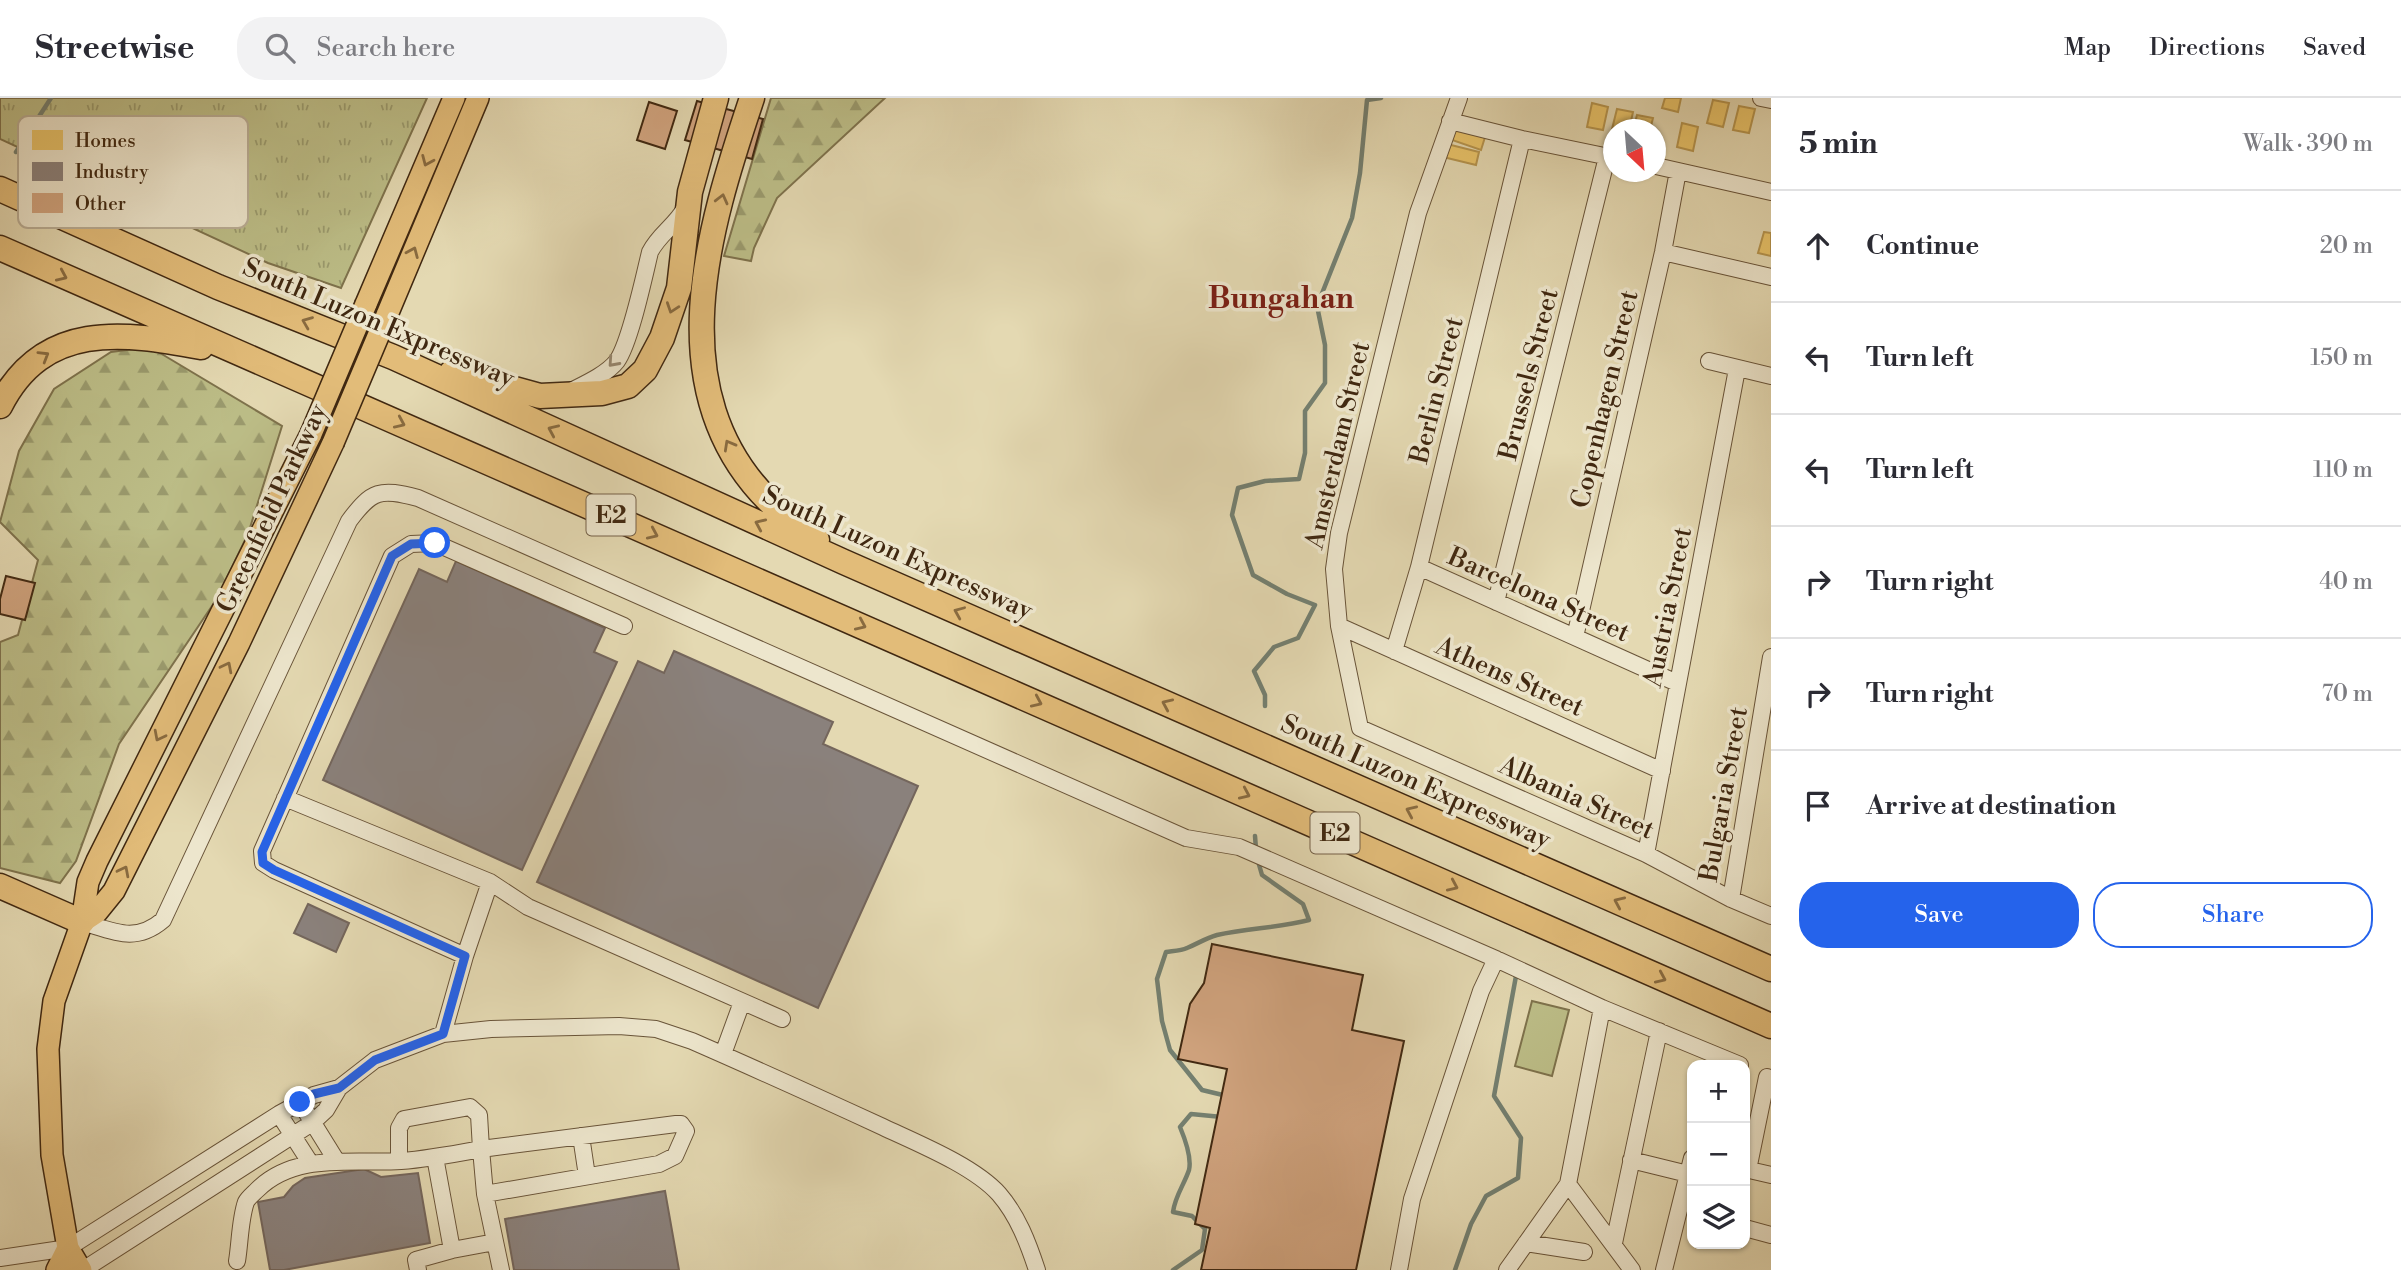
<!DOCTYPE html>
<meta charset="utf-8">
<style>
:root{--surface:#fff;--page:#f2f2f3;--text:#2b2b33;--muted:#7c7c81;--line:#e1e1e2;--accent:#2563eb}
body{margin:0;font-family:"Libre Bodoni",serif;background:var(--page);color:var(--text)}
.controls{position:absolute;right:21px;bottom:21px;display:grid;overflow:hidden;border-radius:14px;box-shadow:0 2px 5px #0004}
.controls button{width:63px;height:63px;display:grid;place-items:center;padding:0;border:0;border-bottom:2px solid var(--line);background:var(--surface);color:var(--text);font:35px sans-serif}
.compass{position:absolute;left:1603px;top:21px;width:63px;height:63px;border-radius:50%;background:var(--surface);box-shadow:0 2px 5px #0004;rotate:154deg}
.stop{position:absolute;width:21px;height:21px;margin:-16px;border:5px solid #2563eb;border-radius:50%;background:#fff}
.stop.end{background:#2563eb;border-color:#fff;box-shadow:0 2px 7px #0008}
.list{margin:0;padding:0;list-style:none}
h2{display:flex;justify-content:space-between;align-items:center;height:91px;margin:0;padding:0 28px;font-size:30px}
h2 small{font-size:23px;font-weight:400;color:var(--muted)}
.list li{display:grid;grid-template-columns:46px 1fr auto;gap:21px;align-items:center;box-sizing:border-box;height:112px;padding:0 28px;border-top:2px solid var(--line)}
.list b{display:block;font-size:26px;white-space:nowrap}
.list em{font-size:23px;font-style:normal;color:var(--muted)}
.actions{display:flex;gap:14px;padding:21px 28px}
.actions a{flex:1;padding:16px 0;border:2px solid var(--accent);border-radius:28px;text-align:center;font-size:24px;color:var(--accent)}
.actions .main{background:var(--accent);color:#fff}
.icon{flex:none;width:38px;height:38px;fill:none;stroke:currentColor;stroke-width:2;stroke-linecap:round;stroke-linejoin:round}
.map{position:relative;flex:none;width:1771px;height:1172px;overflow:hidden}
header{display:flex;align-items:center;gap:42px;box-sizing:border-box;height:98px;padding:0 35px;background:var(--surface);border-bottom:2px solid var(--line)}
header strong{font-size:33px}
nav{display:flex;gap:38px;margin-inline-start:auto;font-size:24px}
.search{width:490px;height:63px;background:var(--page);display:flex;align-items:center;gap:18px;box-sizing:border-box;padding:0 24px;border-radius:28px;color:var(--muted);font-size:26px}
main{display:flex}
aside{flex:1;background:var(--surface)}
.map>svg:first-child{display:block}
</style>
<header>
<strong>Streetwise</strong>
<div class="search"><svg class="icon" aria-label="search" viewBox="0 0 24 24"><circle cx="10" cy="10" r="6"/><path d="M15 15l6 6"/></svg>Search here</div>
<nav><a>Map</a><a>Directions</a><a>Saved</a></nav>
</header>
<main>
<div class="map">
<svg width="1771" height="1172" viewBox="0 0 1771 1172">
<defs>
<pattern id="grass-tufts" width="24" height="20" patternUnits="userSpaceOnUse" patternTransform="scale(1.75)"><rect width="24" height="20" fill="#bcbd87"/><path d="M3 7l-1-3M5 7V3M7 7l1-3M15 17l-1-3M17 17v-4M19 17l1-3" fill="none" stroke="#9a9a6d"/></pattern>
<pattern id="forest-firs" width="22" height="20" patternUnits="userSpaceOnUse" patternTransform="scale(1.75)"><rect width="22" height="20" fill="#bcbd87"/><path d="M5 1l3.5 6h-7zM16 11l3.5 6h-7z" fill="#9a9a6d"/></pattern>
</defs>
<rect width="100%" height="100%" fill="#e4d9b2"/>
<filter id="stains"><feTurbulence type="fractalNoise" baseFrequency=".00286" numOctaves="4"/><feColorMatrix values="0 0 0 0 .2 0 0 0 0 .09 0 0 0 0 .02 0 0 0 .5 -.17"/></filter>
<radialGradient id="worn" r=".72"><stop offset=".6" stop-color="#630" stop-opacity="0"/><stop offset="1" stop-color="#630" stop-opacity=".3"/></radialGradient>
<path fill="url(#grass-tufts)" stroke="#7e724c" stroke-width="2" d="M 0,0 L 427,0 L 341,190 L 268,165 L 0,41 Z"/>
<path fill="url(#forest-firs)" stroke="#7e724c" stroke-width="2" d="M 771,0 L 885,0 L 777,100 L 754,150 L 751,163 L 724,158 Z
M 150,249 L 282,328 L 248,436 L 216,502 L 119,646 L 76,763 L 60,785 L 0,770 L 0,544 L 18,537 L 38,462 L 0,424 L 19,353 L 54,291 L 111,254 Z"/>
<path fill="#bcbd87" stroke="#7e724c" stroke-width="2" d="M 1532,903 L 1569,912 L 1552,978 L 1515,968 Z"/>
<path fill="#e9c46a" stroke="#b6954f" stroke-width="2" d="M 1665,0 L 1681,0 L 1678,14 L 1662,10 Z
M 1713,2 L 1729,5 L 1723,29 L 1707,25 Z
M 1592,5 L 1608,9 L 1603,32 L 1587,29 Z
M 1739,8 L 1755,11 L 1749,35 L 1733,32 Z
M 1617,11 L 1633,14 L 1629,32 L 1614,32 L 1614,35 L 1611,35 Z
M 1637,17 L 1653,20 L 1650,32 L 1633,32 Z
M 1682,25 L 1698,29 L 1693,53 L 1677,49 Z
M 1457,27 L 1486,36 L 1481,52 L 1452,42 Z
M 1447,46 L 1479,54 L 1476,67 L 1443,59 Z
M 1764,134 L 1771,135 L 1771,158 L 1758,155 Z"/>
<path fill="#8a817c" stroke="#74665c" stroke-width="2" d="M 456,463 L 605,530 L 594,554 L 617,564 L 522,772 L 323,682 L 419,471 L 447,484 Z
M 674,553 L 833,624 L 823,646 L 918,688 L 818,910 L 537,784 L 638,563 L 664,575 Z
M 308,806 L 349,825 L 336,854 L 294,835 Z
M 364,1071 L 381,1079 L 418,1075 L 430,1145 L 284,1172 L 270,1172 L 258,1104 L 284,1099 L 293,1088 L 305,1080 Z
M 665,1093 L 679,1172 L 514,1172 L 505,1121 Z"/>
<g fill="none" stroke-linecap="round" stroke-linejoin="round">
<path stroke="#748071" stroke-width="4.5" d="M 16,54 L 51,0
M 1265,608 L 1265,597 L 1254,573 L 1274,549 L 1298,540 L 1315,507 L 1287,496 L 1253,477 L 1232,417 L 1238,390 L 1265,383 L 1299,381 L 1305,355 L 1305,313 L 1325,285 L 1325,247 L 1317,208 L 1352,120 L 1360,75 L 1367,2 L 1381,0
M 1255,738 L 1256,751
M 1227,998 L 1202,992 L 1170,952 L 1162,923 L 1157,881 L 1166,854 C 1172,853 1181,853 1187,850 C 1199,845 1204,841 1217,837 C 1247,830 1278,830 1309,822 L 1303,806 L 1262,777 L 1258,763
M 1173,1172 L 1202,1152 L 1205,1131 L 1192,1118 L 1173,1114 C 1175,1098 1184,1087 1189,1072 C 1192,1059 1185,1041 1180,1029 L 1191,1016 L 1222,1019
M 1455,1172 L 1471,1126 L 1486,1098 L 1518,1080 L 1521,1040 L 1494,998 L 1516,878"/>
</g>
<path fill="#d1a47f" stroke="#402811" stroke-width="2" d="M 697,3 L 763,21 L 752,61 L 685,42 Z
M 649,4 L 677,13 L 665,51 L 637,42 Z
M 6,478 L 35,485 L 25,522 L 0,516 L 0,501 Z
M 1212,846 L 1363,877 L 1352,932 L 1404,943 L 1356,1172 L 1201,1172 L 1210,1130 L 1195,1126 L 1227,971 L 1178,961 L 1190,906 L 1204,885 Z"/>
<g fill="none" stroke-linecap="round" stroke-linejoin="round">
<defs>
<path id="minor" d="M 1459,0 L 1418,115 L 1339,435 L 1334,471 L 1339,528 L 1360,630 L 1646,756 L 1731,801 L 1771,818
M 1761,0 L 1771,2
M 1450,23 L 1522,41 L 1614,60
M 1656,68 L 1771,94
M 1663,154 L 1771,179
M 1709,263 L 1771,278
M 571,293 C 585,286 607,276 617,263 C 630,245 644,179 650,154 C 659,136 676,127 685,110
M 1419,469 L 1677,585
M 1496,504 L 1607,59
M 1339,528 L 1662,673
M 1575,539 L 1663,154 L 1678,73
M 1394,553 L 1419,469 L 1522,41
M 285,700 L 490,784 L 528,809 L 782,921
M 1646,756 L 1737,271
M 1731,801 L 1771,559
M 82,824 C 113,833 135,846 163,822 L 349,423 C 372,392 380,390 418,400 L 1186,740 L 1239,749 L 1496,861 L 1602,910 L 1740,967
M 465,858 L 274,772 L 263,765 L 262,753 L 392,458 L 411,446 L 435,445 L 624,528
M 443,936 L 465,858 L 490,784
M 723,956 L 742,904
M 300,1004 L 336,1062
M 279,1016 L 311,1066
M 581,1038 L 587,1078
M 435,1059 L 452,1152
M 1631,1062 L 1688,1076
M 399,1063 L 399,1030 L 404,1021 L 470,1009 L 479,1017 L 481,1051 L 676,1026 L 681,1026 L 686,1033 L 675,1058 L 659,1066 L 485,1096
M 1745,1071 L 1771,1077
M 1748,1072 L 1767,979
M 1568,1086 L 1632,1172
M 1745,1130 L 1771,1137
M 1526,1145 L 1584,1154
M 1614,1145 L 1659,933
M 0,1160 L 68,1150 L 279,1016 L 314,997 L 339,990 L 375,962 L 443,936 L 491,931 L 619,928 L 656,931 L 692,943 C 756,971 820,1000 883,1029 C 917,1045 974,1068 999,1096 C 1018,1118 1028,1145 1037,1172
M 237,1163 C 240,1145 240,1121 246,1104 C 248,1100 253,1096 257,1092 C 295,1054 352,1066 401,1063 C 428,1061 454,1056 481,1051 L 485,1096 L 501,1172
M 83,1172 L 312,1025 L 326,1012 L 339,990
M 418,1172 L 416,1162 L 452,1152 L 495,1144
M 1399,1172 L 1412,1101 L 1481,893 L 1496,861
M 1507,1172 L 1568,1086 L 1602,910
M 1664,1172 L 1692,1060"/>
<path id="major" d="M 366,206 L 454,0
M 387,217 L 478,0
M 82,824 L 97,814 L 114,793 L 239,545 L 333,345
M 57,1172 L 68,1150
M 81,1172 L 68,1150 L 52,1057 L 48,951 L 54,903 L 82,824 L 88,784 L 97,763 L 311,336"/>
<path id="highway" d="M 752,0 C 708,131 657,294 771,405 C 785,419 802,430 817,442
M 0,91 L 218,189 L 393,259 L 844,464 L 1771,871
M 0,150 L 1771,928
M 452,274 L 540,298 L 602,295 L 628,288 L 645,272 L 662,240 L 679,190 L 690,94 L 716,0
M 0,308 C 43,223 123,234 201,249
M 0,788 L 82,824"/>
</defs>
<use href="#minor" stroke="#695439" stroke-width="18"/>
<use href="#major" stroke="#402811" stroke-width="24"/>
<use href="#highway" stroke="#402811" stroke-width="27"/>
<use href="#minor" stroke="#ede6cd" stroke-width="16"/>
<use href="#major" stroke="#e2bc79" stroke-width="21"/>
<use href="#highway" stroke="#e2bc79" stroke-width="24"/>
<defs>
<path id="major-bridge" d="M 311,336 L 366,206
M 333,345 L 387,217"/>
</defs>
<use href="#major-bridge" stroke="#402811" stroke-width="24" stroke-linecap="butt"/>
<use href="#major-bridge" stroke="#e2bc79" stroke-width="21"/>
</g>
<defs><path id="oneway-chevron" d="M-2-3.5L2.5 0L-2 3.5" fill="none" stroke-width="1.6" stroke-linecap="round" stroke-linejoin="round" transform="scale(1.75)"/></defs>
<g stroke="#896b40">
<use href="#oneway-chevron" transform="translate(427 63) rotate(113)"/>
<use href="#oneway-chevron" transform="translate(722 101) rotate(-76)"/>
<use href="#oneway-chevron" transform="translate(413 154) rotate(-67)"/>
<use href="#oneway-chevron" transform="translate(62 178) rotate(24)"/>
<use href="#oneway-chevron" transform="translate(672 210) rotate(109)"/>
<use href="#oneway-chevron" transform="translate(307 224) rotate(-158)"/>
<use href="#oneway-chevron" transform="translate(44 258) rotate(-31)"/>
<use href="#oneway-chevron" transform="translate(400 325) rotate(24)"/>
<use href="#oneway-chevron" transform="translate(553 332) rotate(-156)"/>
<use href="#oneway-chevron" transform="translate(729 347) rotate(-119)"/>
<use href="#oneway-chevron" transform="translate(760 426) rotate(-156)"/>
<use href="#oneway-chevron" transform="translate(653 436) rotate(24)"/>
<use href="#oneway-chevron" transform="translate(959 514) rotate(-157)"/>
<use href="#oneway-chevron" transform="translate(861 527) rotate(24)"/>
<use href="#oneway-chevron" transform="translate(227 569) rotate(-63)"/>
<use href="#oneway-chevron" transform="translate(1037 604) rotate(24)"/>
<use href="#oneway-chevron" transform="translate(1167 606) rotate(-156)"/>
<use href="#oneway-chevron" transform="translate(159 638) rotate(117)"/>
<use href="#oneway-chevron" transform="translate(1245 696) rotate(24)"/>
<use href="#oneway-chevron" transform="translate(1411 713) rotate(-156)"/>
<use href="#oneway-chevron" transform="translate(124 773) rotate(-63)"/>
<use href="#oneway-chevron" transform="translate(1453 788) rotate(24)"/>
<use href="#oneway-chevron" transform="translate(1619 804) rotate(-156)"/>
<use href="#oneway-chevron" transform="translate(1661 880) rotate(24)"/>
</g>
<use stroke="#96876f" href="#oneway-chevron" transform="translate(613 264) rotate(132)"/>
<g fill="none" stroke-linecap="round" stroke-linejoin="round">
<path stroke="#2563eb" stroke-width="9" d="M 300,1004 L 314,996 L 339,990 L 375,962 L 443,936 L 465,858 L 274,772 L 263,765 L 262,754 L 392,458 L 411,446 L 435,445"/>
</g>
<g text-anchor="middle" stroke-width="7" stroke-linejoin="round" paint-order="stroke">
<g fill="#ede6cd" stroke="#746149" stroke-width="2">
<rect x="586.5" y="396.5" width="49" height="41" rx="5"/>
<rect x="1310.5" y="714.5" width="49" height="41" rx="5"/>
</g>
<g font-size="24" font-weight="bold" fill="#402811">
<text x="611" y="425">E2</text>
<text x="1335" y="743">E2</text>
</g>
<g font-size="26" fill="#402811" stroke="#ede6cd">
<text transform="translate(379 224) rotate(23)" y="9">South Luzon Expressway</text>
<text transform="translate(1528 276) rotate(-76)" y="9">Brussels Street</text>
<text transform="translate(1436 292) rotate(-76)" y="9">Berlin Street</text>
<text transform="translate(1604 301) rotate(-77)" y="9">Copenhagen Street</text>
<text transform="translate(1337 347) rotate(-77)" y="9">Amsterdam Street</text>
<text transform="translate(271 410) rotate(-65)" y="9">Greenfield Parkway</text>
<text transform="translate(898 454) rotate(24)" y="9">South Luzon Expressway</text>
<text transform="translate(1539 496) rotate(24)" y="9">Barcelona Street</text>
<text transform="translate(1667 509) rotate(-79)" y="9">Austria Street</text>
<text transform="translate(1510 578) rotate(24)" y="9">Athens Street</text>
<text transform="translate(1416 683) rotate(24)" y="9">South Luzon Expressway</text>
<text transform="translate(1723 696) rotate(-80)" y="9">Bulgaria Street</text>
<text transform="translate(1577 699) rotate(24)" y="9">Albania Street</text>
</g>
<g font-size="30" font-weight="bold" fill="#7a1f14" stroke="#ede6cd">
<text x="1281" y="210">Bungahan</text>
</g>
</g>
<rect x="18" y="18" width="230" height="112" rx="10" fill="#ede6cd" stroke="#b9ad95" stroke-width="2"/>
<rect x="32" y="32" width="31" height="20" fill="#e9c46a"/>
<rect x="32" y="64" width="31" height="19" fill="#8a817c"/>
<rect x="32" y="95" width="31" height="20" fill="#d1a47f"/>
<g font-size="19" fill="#402811">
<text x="75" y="49">Homes</text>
<text x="75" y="80">Industry</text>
<text x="75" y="112">Other</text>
</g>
<rect width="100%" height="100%" filter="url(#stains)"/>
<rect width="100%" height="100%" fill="url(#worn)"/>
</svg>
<div class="controls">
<button>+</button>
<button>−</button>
<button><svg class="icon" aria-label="layers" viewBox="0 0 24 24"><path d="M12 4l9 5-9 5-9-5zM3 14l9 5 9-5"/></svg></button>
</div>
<svg class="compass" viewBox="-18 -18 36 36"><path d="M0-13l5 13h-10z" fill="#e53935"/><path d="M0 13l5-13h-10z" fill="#7c7c81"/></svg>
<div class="stop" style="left:435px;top:445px"></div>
<div class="stop end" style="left:300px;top:1004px"></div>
</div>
<aside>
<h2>5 min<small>Walk · 390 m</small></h2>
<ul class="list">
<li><svg class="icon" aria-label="ahead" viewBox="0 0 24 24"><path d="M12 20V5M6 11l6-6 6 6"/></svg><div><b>Continue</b></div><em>20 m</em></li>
<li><svg class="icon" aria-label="left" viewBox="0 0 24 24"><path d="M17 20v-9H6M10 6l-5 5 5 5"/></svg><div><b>Turn left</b></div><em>150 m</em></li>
<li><svg class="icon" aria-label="left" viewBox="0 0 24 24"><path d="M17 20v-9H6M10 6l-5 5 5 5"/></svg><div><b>Turn left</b></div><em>110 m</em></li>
<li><svg class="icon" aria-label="right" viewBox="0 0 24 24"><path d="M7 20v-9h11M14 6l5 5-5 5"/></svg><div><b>Turn right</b></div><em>40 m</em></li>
<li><svg class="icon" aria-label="right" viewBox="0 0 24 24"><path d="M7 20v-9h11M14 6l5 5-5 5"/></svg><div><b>Turn right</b></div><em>70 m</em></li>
<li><svg class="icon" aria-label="arrive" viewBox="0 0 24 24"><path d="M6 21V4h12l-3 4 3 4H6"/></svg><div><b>Arrive at destination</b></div></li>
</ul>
<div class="actions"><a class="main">Save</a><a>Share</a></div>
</aside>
</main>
